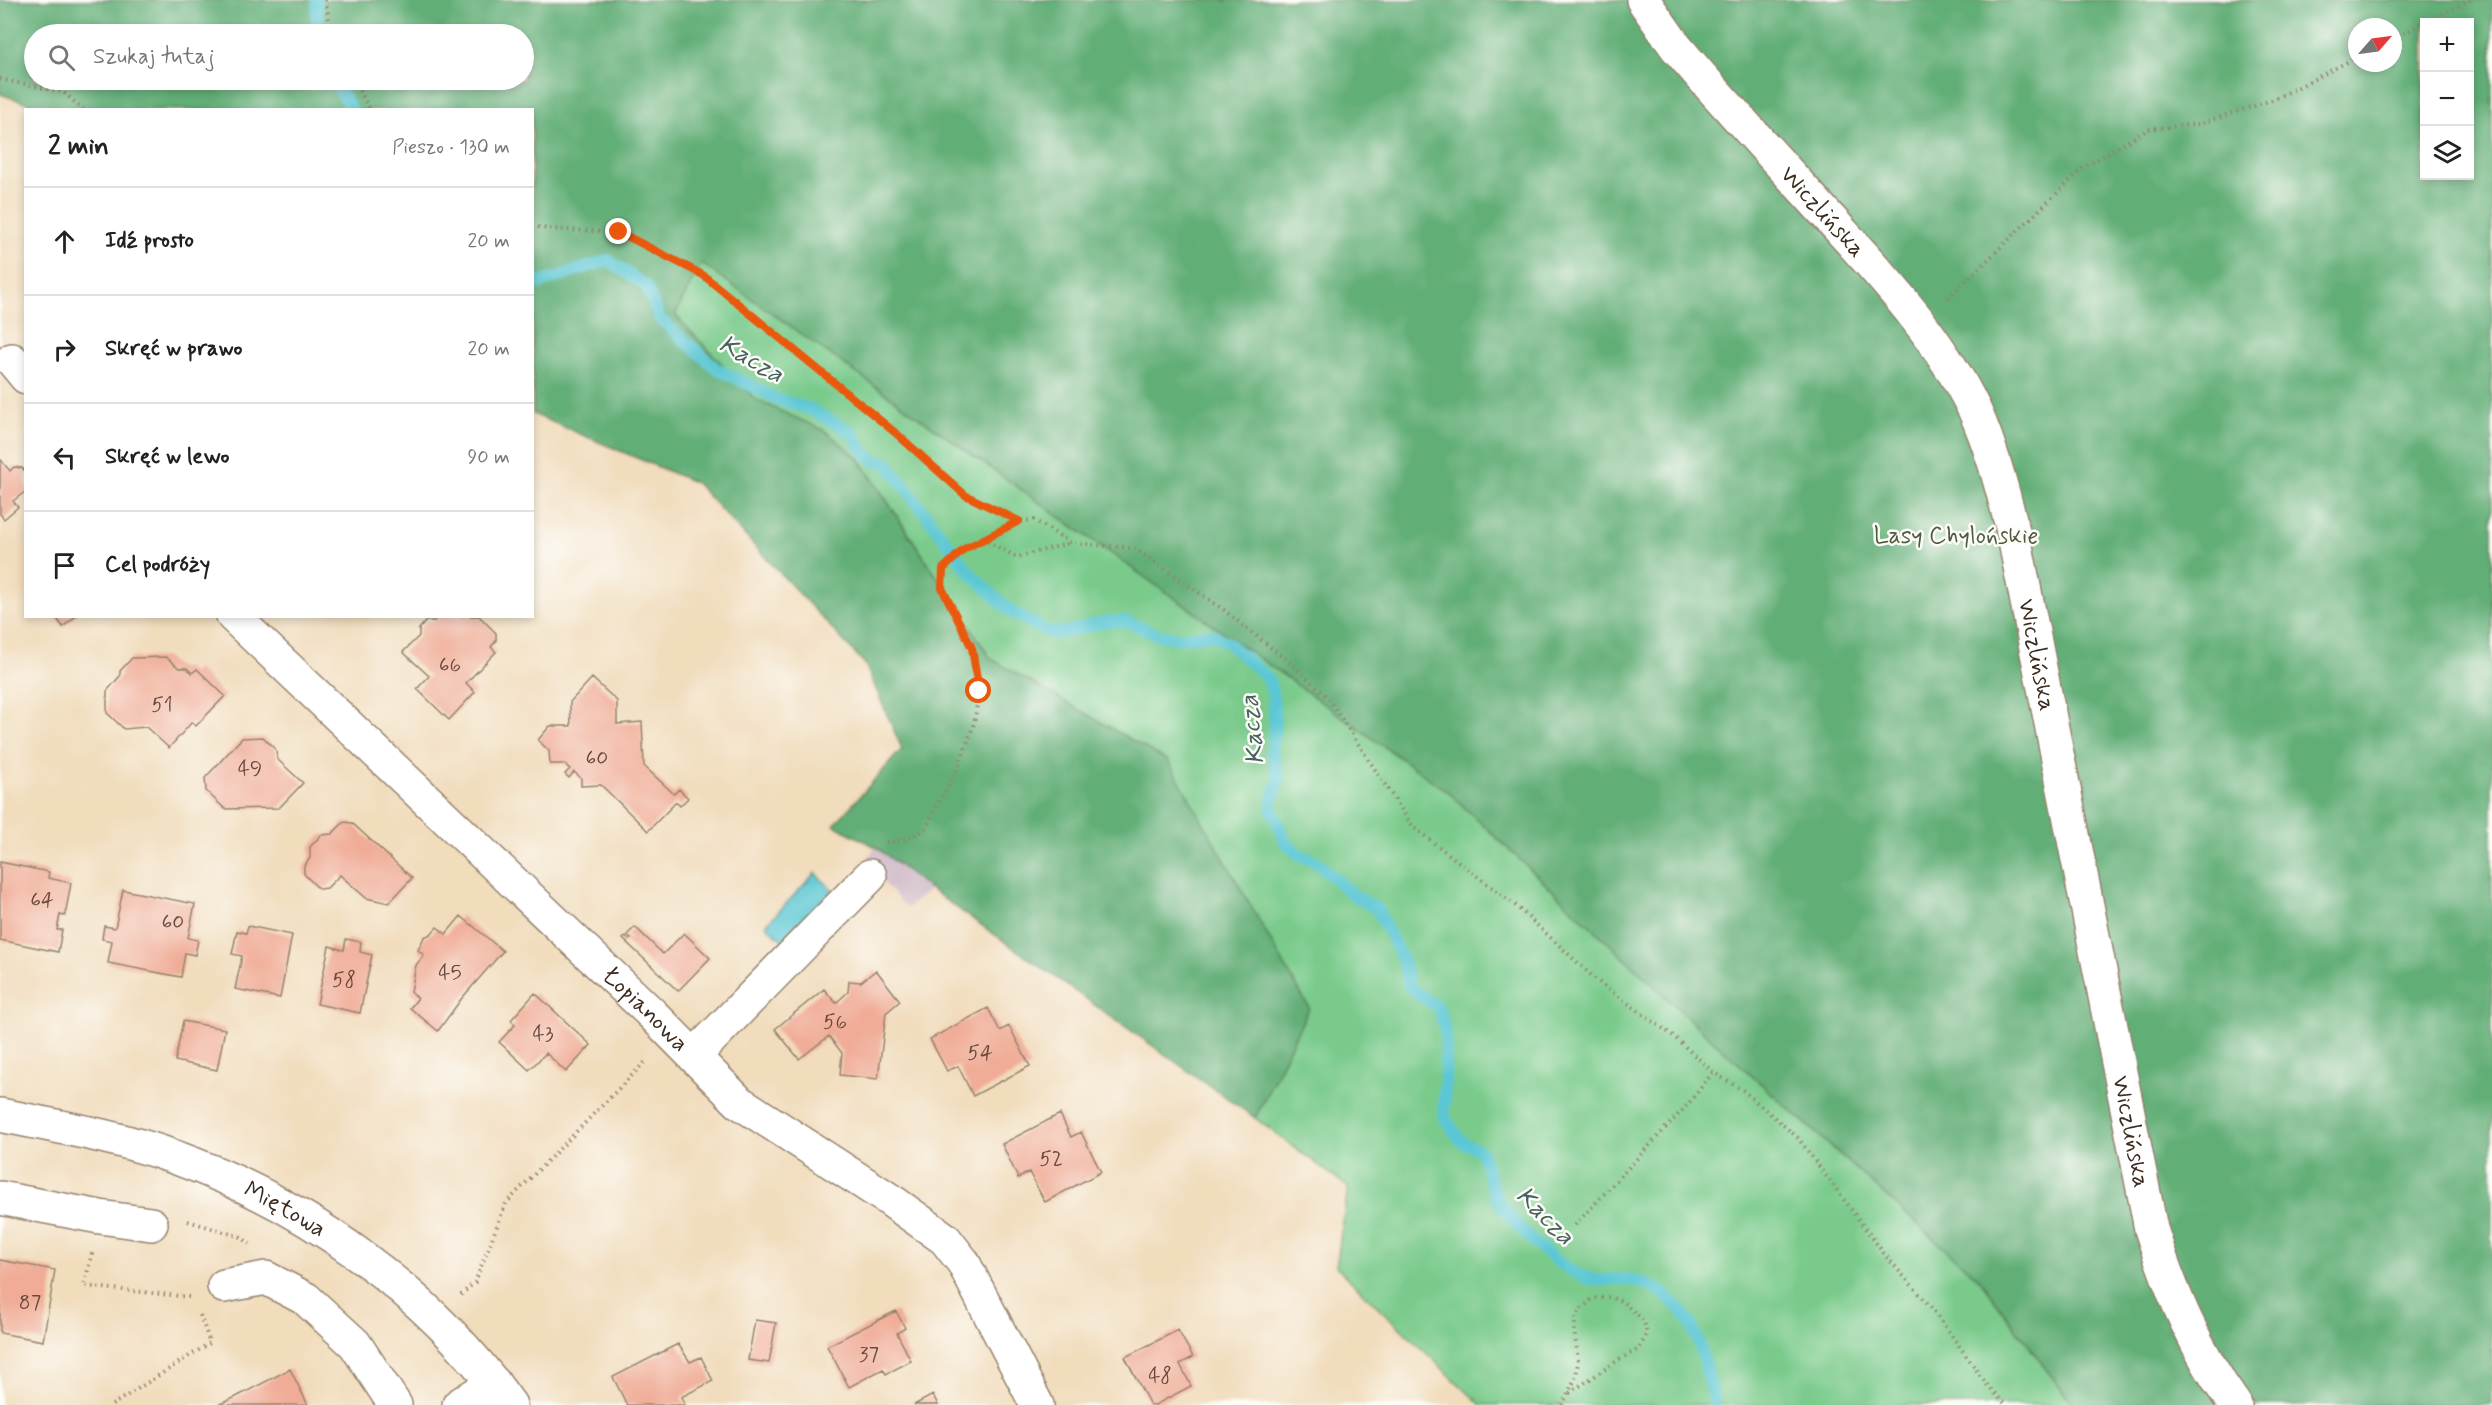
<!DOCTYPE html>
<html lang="pl">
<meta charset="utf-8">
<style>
:root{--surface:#fff;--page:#f6f6f6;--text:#222;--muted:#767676;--line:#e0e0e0}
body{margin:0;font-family:Mynerve,sans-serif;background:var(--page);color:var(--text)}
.controls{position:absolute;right:18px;top:18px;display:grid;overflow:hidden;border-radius:0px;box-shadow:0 3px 9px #0003}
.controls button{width:54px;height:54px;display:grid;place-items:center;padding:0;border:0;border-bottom:2px solid var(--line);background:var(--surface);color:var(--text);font:30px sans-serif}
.compass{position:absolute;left:2348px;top:18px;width:54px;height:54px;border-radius:50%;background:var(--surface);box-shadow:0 3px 9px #0003;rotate:62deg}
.stop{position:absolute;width:18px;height:18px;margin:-14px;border:4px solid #ea580c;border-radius:50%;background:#fff}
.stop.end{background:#ea580c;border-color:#fff;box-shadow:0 2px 6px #0008}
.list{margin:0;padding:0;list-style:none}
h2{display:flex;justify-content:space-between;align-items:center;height:78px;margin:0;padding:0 24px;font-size:26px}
h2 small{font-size:20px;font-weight:400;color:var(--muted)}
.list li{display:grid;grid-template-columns:39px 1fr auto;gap:18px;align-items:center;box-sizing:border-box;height:108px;padding:0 24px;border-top:2px solid var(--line)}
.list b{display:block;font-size:22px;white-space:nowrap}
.list em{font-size:20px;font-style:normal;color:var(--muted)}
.icon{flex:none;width:33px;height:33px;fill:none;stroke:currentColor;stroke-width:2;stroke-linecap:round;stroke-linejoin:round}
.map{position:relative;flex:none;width:2492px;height:1405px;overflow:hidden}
.search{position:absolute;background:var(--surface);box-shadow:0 3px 9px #0003;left:24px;top:24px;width:510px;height:66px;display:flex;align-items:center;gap:15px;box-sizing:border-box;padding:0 21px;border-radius:33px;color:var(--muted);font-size:22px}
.panel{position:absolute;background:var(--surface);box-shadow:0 3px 9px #0003;left:24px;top:108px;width:510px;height:510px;border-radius:0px}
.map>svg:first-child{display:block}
</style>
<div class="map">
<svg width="2492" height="1405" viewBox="0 0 2492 1405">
<rect width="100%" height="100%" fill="#fdfcf7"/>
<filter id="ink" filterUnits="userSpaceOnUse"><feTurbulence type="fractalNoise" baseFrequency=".0167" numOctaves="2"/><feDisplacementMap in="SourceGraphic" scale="12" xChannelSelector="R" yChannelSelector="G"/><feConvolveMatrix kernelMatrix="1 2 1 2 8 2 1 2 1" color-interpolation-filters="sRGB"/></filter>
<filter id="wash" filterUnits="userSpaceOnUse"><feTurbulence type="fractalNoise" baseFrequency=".008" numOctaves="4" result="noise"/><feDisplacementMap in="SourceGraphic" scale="24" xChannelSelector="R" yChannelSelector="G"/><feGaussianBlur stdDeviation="1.35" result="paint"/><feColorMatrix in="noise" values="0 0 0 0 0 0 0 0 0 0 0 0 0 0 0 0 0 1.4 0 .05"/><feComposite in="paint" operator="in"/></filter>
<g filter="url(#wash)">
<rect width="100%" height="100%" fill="#f1dcbc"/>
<path fill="#d1bdca" d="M 876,847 L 930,889 L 907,908 L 864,862 Z"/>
<path fill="#79ca8b" stroke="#5a7a54" stroke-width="1.5" d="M 701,263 L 1447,791 L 1700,1029 L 1980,1280 L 2073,1405 L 1481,1405 L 1336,1267 L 1348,1187 L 1255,1118 L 1309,1008 L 1168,761 L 991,659 L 859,458 L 825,431 L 756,400 L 675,315 Z"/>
<path fill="#62ae77" stroke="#4e6c4a" stroke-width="1.5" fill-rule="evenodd" d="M 0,0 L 2492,0 L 2492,1405 L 2073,1405 L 1980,1280 L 1700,1029 L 1447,791 L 701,263 L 675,315 L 756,400 L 825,431 L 859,459 L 991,659 L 1168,761 L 1309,1008 L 1255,1118 L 930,889 L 876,847 L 834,825 L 902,749 L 865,664 L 696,483 L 533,414 L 532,110 L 121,110 L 105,106 L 49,110 L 0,94 ZM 2424,22 L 2470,22 L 2470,176 L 2424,176 ZM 2357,27 L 2393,27 L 2393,63 L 2357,63 ZM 34,34 L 524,34 L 524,80 L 34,80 Z"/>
<path fill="#5bc7d4" stroke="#4b7879" stroke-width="1.5" d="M 815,873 L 833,890 L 784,942 L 766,925 Z"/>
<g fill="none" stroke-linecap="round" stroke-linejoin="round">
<path stroke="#5bc7d4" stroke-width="12" d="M 317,0 L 317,34
M 333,80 L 352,110
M 532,279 L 540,283 L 608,260 L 646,286 L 660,319 L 716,368 L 777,399 L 810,409 L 853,433 L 864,452 L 874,461 L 887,463 L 969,572 L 1010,611 L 1050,633 L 1065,632 L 1104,622 L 1125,621 L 1159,635 L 1180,638 L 1211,634 L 1227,642 L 1268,678 L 1273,695 L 1275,725 L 1272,751 L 1279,777 L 1271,807 L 1286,843 L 1298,854 L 1317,862 L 1352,894 L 1377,909 L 1403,961 L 1410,988 L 1439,1008 L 1446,1035 L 1444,1117 L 1461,1141 L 1482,1152 C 1486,1167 1490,1186 1498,1200 C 1514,1226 1565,1276 1596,1280 C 1603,1281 1611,1279 1619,1279 C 1644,1279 1661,1289 1678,1307 C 1703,1333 1705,1372 1715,1405"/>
</g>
<g id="blocks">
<path fill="#f0ac96" d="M 0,459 L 10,471 L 14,467 L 22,468 L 26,472 L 26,491 L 13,501 L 18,507 L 4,519 L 0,514 Z
M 55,616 L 76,616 L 63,627 Z
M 438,616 L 479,616 L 496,633 L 496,641 L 491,647 L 496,652 L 466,683 L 475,692 L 449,720 L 417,689 L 429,676 L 403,652 L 419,636 L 419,629 L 426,621 L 434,621 Z
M 166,657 L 179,668 L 187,668 L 192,673 L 197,669 L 225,696 L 196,726 L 192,722 L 169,748 L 146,727 L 124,729 L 107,713 L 107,691 L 120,676 L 120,671 L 132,658 Z
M 592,678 L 617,701 L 617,724 L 642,722 L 644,766 L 674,794 L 679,789 L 688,798 L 680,806 L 676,802 L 648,831 L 601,785 L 581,786 L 581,778 L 574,772 L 569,778 L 565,774 L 570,769 L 564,764 L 550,764 L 549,751 L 538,740 L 550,726 L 571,726 L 570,702 Z
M 263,737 L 276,750 L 277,759 L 303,783 L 279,808 L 225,809 L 206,791 L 205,778 L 242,738 Z
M 344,822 L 352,823 L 412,878 L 389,903 L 366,898 L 340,875 L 327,888 L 319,889 L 304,874 L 304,866 L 310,858 L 310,847 L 321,835 L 332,834 Z
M 0,862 L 49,872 L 48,878 L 71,883 L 65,916 L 60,915 L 57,930 L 62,930 L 58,952 L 0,940 Z
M 123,890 L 195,904 L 188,938 L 198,940 L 195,955 L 185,953 L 181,977 L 108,963 L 112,941 L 102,939 L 104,926 L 115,928 Z
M 461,916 L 503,951 L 462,998 L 438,1031 L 410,1008 L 418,998 L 411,992 L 416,965 L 424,955 L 418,950 L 424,937 L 431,934 L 437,927 L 446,934 Z
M 248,926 L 292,935 L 280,998 L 235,989 L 242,956 L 232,954 L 237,931 L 246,933 Z
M 635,927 L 663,954 L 684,933 L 710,958 L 678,991 L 623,939 L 625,937 L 629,940 L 631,938 L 627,935 Z
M 346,939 L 361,942 L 360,952 L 372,955 L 360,1013 L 317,1004 L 329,946 L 344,950 Z
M 876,970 L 900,1001 L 886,1013 L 878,1079 L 840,1075 L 842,1053 L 829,1036 L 799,1059 L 775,1029 L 824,989 L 836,1003 L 848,992 L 849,981 L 861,982 Z
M 535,993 L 591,1045 L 566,1072 L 546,1053 L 529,1070 L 499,1042 L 515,1025 L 511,1020 Z
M 988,1008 L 1000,1031 L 1009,1026 L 1030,1066 L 973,1096 L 958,1066 L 947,1071 L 930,1039 Z
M 183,1021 L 225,1029 L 217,1070 L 175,1061 Z
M 1060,1114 L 1071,1137 L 1081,1132 L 1101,1172 L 1045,1202 L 1029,1172 L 1018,1178 L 1002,1144 Z
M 0,1260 L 55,1270 L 43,1341 L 0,1333 Z
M 896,1311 L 905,1328 L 897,1333 L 911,1361 L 886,1374 L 883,1369 L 849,1387 L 827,1346 Z
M 755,1320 L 776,1323 L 769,1363 L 748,1360 Z
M 1178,1330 L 1193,1357 L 1180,1364 L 1191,1386 L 1155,1405 L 1150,1405 L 1125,1357 Z
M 678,1344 L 690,1362 L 701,1357 L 713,1381 L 681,1397 L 685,1405 L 627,1405 L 613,1377 Z
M 290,1369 L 308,1405 L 218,1405 L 236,1397 Z
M 933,1395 L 938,1405 L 914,1405 Z"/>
</g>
</g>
<g filter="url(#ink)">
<use href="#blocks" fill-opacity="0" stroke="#96836d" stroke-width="1.5"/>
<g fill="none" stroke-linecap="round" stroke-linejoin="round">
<defs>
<g id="minor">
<path id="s1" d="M 1643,0 L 1676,47 L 1700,75 C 1747,128 1796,181 1844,234 C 1893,288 1942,343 1974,409 C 1992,448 2002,489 2013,531 L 2151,1229 C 2171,1292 2196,1351 2235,1405"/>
<path d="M 12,360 L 26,377"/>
<path id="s2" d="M 233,616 L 652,1014 L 739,1102 L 893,1202 L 945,1239 L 963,1262 L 1037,1405"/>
<path d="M 694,1056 L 870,876"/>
<path id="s3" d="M 0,1115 C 60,1127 120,1137 177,1158 C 307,1205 429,1292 510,1405"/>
<path d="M 0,1198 L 100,1217 L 151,1224"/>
<path d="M 224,1286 L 266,1278 L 306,1299 L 355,1344 L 395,1405"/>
<path d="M 459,1405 L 494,1383"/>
</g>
</defs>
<use href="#minor" stroke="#96836d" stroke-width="36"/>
<path stroke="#96836d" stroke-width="4" stroke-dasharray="1.5 4.5" stroke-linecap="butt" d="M 325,0 L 332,34
M 2426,22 L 2471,0
M 2393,39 L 2424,23
M 0,79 L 63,92 L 84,110
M 354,80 L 370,110
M 532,226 L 548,229 L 619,232 L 703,275 L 898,435 L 965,495 L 1018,521
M 1948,298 L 2083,168 L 2148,129 L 2199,124 L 2275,99 L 2357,57
M 982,539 L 1017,557 L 1070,543
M 886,842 L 894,842 L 911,837 L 925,829 L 959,765 L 974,724 L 979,691 L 972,648 L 942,588 L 943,569 L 964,549 L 981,539 L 1019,521 L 1034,520 L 1071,543 L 1134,548 L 1224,610 L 1294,666 L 1328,698 L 1413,827 L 1515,905 L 1601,984 L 1672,1035 L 1713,1072 L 1744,1091 L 1798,1138 L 1885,1255 L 1931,1307 L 1988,1386 L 2006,1405
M 188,1221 L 241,1237 L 250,1244
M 1575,1225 L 1689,1103 L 1713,1072
M 92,1253 L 84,1286 L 189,1297
M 461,1295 L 475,1282 L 506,1203 L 646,1061
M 112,1405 L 210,1343 L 200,1315
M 1562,1405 L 1576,1377 L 1578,1361 L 1574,1328 L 1577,1313 L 1592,1299 L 1610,1297 L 1623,1302 L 1644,1321 L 1647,1334 L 1639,1349 L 1620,1359 L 1568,1394"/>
<use href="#minor" stroke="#fff" stroke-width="33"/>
</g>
</g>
<g fill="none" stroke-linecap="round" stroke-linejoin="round" filter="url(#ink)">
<path stroke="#ea580c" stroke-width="8" d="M 619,232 L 703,275 L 898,435 L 965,495 L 1019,521 L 964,549 L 943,569 L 942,588 L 972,648 L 979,691"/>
</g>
<g text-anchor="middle" stroke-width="5" stroke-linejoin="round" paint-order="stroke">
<g font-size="21" fill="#684a3c">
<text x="450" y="671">66</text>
<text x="162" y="711">51</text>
<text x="597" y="764">60</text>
<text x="250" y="775">49</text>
<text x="42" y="906">64</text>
<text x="173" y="928">60</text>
<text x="450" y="979">45</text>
<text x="344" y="986">58</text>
<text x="835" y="1028">56</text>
<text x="543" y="1040">43</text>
<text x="980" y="1059">54</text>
<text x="1051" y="1165">52</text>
<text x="30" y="1309">87</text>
<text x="869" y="1361">37</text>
<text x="1160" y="1382">48</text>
</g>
<g font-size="24" fill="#3b2a1e" stroke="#fdfcf7">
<text dy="8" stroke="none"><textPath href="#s1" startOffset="278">Wiczlińska</textPath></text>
<text dy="8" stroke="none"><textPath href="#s1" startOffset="782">Wiczlińska</textPath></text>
<text dy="8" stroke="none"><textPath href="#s2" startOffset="570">Łopianowa</textPath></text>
<text dy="8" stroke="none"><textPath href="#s1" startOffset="1268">Wiczlińska</textPath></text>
<text dy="8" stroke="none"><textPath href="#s3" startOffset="302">Miętowa</textPath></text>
</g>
<g font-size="24" fill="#4e5a3f" stroke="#fdfcf7">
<text x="1956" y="543">Lasy Chylońskie</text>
</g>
<g font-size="26" font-style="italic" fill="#46615e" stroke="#fdfcf7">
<text transform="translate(752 358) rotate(30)" y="9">Kacza</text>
<text transform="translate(1251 730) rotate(-96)" y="9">Kacza</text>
<text transform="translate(1546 1215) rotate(45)" y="9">Kacza</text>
</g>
</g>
</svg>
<div class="controls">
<button>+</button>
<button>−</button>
<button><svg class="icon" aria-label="layers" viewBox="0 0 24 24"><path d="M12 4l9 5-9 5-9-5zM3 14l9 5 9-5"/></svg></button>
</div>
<svg class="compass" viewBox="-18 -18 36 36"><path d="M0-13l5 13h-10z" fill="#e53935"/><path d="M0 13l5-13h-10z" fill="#767676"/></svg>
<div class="stop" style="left:979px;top:691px"></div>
<div class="stop end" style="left:619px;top:232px"></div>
<div class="search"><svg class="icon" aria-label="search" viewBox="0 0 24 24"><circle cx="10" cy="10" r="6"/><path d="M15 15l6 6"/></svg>Szukaj tutaj</div>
<section class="panel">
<h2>2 min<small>Pieszo · 130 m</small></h2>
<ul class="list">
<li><svg class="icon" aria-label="ahead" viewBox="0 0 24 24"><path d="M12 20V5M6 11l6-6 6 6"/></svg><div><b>Idź prosto</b></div><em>20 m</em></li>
<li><svg class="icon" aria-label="right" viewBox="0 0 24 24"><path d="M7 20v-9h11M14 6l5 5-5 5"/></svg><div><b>Skręć w prawo</b></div><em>20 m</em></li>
<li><svg class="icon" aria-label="left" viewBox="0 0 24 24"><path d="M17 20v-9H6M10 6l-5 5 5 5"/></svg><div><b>Skręć w lewo</b></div><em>90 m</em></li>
<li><svg class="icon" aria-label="arrive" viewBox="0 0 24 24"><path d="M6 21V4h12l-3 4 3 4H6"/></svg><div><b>Cel podróży</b></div></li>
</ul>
</section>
</div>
